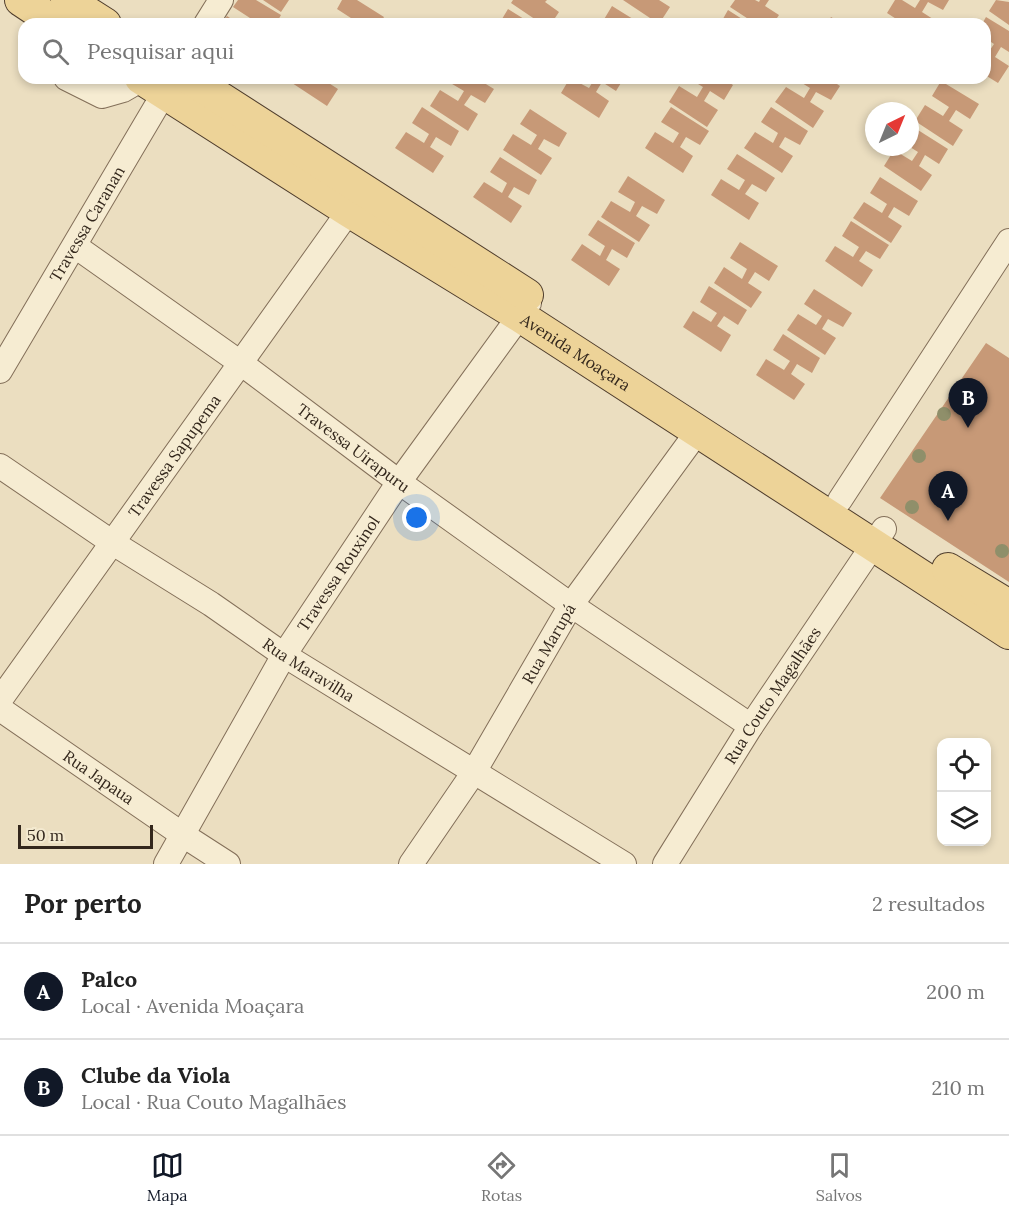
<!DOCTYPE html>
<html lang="pt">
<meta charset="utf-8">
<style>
:root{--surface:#fff;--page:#f2f2f2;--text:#222;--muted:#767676;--line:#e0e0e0;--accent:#111827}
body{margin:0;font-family:Lora,serif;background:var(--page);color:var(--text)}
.controls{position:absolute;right:18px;bottom:18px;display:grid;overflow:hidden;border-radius:12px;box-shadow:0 3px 9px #0003}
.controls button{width:54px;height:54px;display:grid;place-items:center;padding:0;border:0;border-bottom:2px solid var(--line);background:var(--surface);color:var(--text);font:30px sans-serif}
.compass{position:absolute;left:865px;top:102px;width:54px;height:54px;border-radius:50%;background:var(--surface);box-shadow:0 3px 9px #0003;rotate:43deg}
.scale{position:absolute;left:18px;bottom:15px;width:135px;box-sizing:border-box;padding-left:6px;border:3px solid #33271c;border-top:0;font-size:16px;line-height:21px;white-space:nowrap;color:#33271c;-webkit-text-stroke:4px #f3e9cf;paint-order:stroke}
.you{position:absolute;left:417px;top:518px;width:21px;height:21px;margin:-15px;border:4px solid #fff;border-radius:50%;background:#1a73e8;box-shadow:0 0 0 9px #1a73e833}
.badge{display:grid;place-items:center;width:39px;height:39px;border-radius:50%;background:var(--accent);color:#fff;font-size:20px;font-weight:700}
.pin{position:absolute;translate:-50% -50px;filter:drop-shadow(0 2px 3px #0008)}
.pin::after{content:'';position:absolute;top:32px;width:21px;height:18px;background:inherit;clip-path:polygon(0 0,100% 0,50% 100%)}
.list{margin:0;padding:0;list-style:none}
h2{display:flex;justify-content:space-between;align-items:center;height:78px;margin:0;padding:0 24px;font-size:26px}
h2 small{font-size:20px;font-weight:400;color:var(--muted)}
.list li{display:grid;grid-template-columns:39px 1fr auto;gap:18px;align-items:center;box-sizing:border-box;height:96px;padding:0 24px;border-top:2px solid var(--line)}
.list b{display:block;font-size:22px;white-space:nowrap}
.list p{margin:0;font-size:20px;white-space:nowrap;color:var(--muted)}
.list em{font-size:20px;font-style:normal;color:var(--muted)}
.icon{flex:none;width:33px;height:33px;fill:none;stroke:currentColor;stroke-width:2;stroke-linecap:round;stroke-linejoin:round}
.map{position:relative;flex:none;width:1009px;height:864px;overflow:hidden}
.search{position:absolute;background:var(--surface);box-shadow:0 3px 9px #0003;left:18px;right:18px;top:18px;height:66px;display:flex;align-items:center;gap:15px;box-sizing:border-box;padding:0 21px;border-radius:18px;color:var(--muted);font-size:22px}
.sheet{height:270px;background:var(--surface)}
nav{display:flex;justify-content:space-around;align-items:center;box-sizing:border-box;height:84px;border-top:2px solid var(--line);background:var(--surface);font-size:16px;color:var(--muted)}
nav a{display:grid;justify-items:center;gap:3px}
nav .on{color:var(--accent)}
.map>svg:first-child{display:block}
</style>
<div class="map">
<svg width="1009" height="864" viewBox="0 0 1009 864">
<rect width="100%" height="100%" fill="#ebdec0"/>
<path fill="#c79977" d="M 238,0 L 256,0 L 281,15 L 276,24 L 262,24 L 258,21 L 256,24 L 247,24 L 250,18 L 233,7 Z
M 263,0 L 289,0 L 281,12 Z
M 342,0 L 357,0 L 384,17 L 380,24 L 352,24 L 354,20 L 337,9 Z
M 513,0 L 547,0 L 545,2 L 559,12 L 551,24 L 542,24 L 511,3 Z
M 623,0 L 659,0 L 670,7 L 659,24 Z
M 735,0 L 755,0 L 759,2 L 760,0 L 769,0 L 765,6 L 779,15 L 773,24 L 756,24 L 730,7 Z
M 895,0 L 902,0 L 915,8 L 920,0 L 949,0 L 943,10 L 928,2 L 922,12 L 936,21 L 934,24 L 904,24 L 887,13 Z
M 996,0 L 1009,2 L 1009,25 L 989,11 Z
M 612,6 L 641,24 L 607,24 L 603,21 Z
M 508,9 L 532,24 L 499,24 Z
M 728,10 L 750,24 L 720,24 Z
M 227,16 L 239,24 L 222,24 Z
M 831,17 L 843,24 L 827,24 Z
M 986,17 L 1009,31 L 1009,52 L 1001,47 L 995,57 L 1009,66 L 998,83 L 985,75 L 985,51 L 988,53 L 994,44 L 985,38 L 985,24 L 982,24 Z
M 291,78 L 325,78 L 324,80 L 338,89 L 327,106 L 289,81 Z
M 448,78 L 476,78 L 494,89 L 485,103 L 471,95 L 464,105 L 478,114 L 468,131 L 430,106 L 440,90 L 458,101 L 464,91 L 447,81 Z
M 570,78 L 589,88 L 595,78 L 624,78 L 616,91 L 602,82 L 596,92 L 609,101 L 599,118 L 561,93 Z
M 688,78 L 722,78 L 733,85 L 724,100 L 710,91 L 704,101 L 718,110 L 707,127 L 669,102 L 679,86 L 697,97 L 703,87 Z
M 794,78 L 828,78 L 840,86 L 831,100 L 816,92 L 810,102 L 824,111 L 813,128 L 775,102 L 786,87 L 804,98 L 810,88 Z
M 941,81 L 979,104 L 970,119 L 956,110 L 949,121 L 963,130 L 953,146 L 915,121 L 925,105 L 943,116 L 949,107 L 932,96 Z
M 422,107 L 459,131 L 451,146 L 436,137 L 430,147 L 444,156 L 433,173 L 395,148 L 406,132 L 424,143 L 429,134 L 412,123 Z
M 671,107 L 709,131 L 700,145 L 686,137 L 680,147 L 693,156 L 683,173 L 645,148 L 655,132 L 673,143 L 679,133 L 661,122 Z
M 771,107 L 808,131 L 800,145 L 785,137 L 779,147 L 793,156 L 782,173 L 744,148 L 755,132 L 773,143 L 778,133 L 761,122 Z
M 530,109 L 567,133 L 559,147 L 544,139 L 538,149 L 552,158 L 541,175 L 503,150 L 513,134 L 531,145 L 537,135 L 520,124 Z
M 910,125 L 948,149 L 939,164 L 925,155 L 919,166 L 932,175 L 921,191 L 884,166 L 894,150 L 912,161 L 918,152 L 910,147 Z
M 737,154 L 775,178 L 766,192 L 752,184 L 745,194 L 759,203 L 749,220 L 711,195 L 721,179 L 739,190 L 745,180 L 727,169 Z
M 500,157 L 537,180 L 529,195 L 514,187 L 508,197 L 522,206 L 511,223 L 473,197 L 484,182 L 502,193 L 507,183 L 490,172 Z
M 628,176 L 665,200 L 657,214 L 642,206 L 636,216 L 650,225 L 639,242 L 601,217 L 611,201 L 630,212 L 635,202 L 618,192 Z
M 880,177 L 918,201 L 909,216 L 894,207 L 888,217 L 902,226 L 891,243 L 853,218 L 864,202 L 882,213 L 887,204 L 870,193 Z
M 598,220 L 635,243 L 627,258 L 612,249 L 606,260 L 620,269 L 609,286 L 571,260 L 582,244 L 600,256 L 605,246 L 588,235 Z
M 851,221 L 889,245 L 880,259 L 866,251 L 859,261 L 873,270 L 862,287 L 825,261 L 835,246 L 853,257 L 859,247 L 842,236 Z
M 740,242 L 778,266 L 769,281 L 755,272 L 748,283 L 762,292 L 751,308 L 714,283 L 724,267 L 742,279 L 747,269 L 730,258 Z
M 709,286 L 747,310 L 738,325 L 724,316 L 717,326 L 731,335 L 721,352 L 683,327 L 693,311 L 711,322 L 717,313 L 700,302 Z
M 814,289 L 852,313 L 843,327 L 828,319 L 822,329 L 836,338 L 825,355 L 787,330 L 798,314 L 816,325 L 822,316 L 804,304 Z
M 783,334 L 820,358 L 812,373 L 797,364 L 791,374 L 805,384 L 794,400 L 756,375 L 766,359 L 784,370 L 790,361 L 773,350 Z
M 986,343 L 1009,358 L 1009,582 L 880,498 Z"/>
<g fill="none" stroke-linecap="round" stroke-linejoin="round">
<defs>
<g id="minor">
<path d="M 206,24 L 221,0"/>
<path d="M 66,78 L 102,96 L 123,90 L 142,79"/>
<path id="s1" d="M 75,246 L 242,364 L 399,482 L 571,605 L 751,726"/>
<path id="s2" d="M 0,371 L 173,78"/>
<path id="s3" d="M 0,466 L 113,543 L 211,604 L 284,655 L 624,864"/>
<path d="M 840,500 L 1009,241"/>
<path id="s4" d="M 0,700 L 349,211"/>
<path id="s5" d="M 0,709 L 183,835 L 228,864"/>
<path id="s6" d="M 166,864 L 284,655 L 399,482 L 529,303"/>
<path id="s7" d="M 411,864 L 474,772 L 571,605 L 698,431"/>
<path id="s8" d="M 665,864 L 751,726 L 884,529"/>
</g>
<g id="major">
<path d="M 21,0 L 57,24"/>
<path d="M 67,0 L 105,24"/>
<path id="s9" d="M 141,78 L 349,211 L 520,316 L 1009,633"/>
<path d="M 189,78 L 527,295"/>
<path d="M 948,569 L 1009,606"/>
</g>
</defs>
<use href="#minor" stroke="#836f59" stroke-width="26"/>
<use href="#major" stroke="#503e2d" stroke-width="34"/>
<use href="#minor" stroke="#f6ecd2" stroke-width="24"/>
<use href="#major" stroke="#edd398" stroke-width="32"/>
</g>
<g fill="#8f8f6a">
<circle cx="944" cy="414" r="7"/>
<circle cx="919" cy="456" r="7"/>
<circle cx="912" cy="507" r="7"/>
<circle cx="1002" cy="551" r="7"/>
</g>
<g text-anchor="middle" stroke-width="4.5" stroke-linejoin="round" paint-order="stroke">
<g font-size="16" fill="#33271c" stroke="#f3e9cf">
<text dy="6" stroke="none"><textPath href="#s2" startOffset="171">Travessa Caranan</textPath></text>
<text dy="6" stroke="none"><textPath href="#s9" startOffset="514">Avenida Moaçara</textPath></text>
<text dy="6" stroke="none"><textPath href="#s1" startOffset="344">Travessa Uirapuru</textPath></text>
<text dy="6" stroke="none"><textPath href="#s4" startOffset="300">Travessa Sapupema</textPath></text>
<text dy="6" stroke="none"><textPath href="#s6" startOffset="338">Travessa Rouxinol</textPath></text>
<text dy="6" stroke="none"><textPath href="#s7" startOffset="260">Rua Marupá</textPath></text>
<text dy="6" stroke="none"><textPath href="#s3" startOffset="370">Rua Maravilha</textPath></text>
<text dy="6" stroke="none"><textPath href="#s8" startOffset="200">Rua Couto Magalhães</textPath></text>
<text dy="6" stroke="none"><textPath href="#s5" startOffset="120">Rua Japaua</textPath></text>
</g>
</g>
</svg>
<div class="controls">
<button><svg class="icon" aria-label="locate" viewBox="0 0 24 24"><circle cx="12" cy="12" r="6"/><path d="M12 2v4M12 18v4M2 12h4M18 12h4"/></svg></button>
<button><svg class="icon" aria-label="layers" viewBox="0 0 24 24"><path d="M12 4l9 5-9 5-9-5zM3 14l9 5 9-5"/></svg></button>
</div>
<svg class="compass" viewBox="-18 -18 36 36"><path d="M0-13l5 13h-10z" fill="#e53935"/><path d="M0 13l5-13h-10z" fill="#767676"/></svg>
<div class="scale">50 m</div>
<div class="you"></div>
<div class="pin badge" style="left:948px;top:521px">A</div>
<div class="pin badge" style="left:968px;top:428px">B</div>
<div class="search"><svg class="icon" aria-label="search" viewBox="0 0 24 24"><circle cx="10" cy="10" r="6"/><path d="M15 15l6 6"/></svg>Pesquisar aqui</div>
</div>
<section class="sheet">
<h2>Por perto<small>2 resultados</small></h2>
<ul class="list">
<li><span class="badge">A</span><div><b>Palco</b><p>Local · Avenida Moaçara</p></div><em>200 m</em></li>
<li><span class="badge">B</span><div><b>Clube da Viola</b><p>Local · Rua Couto Magalhães</p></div><em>210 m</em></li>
</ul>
</section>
<nav>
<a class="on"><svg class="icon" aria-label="map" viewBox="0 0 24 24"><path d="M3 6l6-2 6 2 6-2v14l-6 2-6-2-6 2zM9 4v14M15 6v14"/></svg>Mapa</a>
<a><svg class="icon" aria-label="directions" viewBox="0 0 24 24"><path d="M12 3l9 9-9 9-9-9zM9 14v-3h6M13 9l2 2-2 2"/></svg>Rotas</a>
<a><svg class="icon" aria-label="saved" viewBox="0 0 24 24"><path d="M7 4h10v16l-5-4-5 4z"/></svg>Salvos</a>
</nav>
